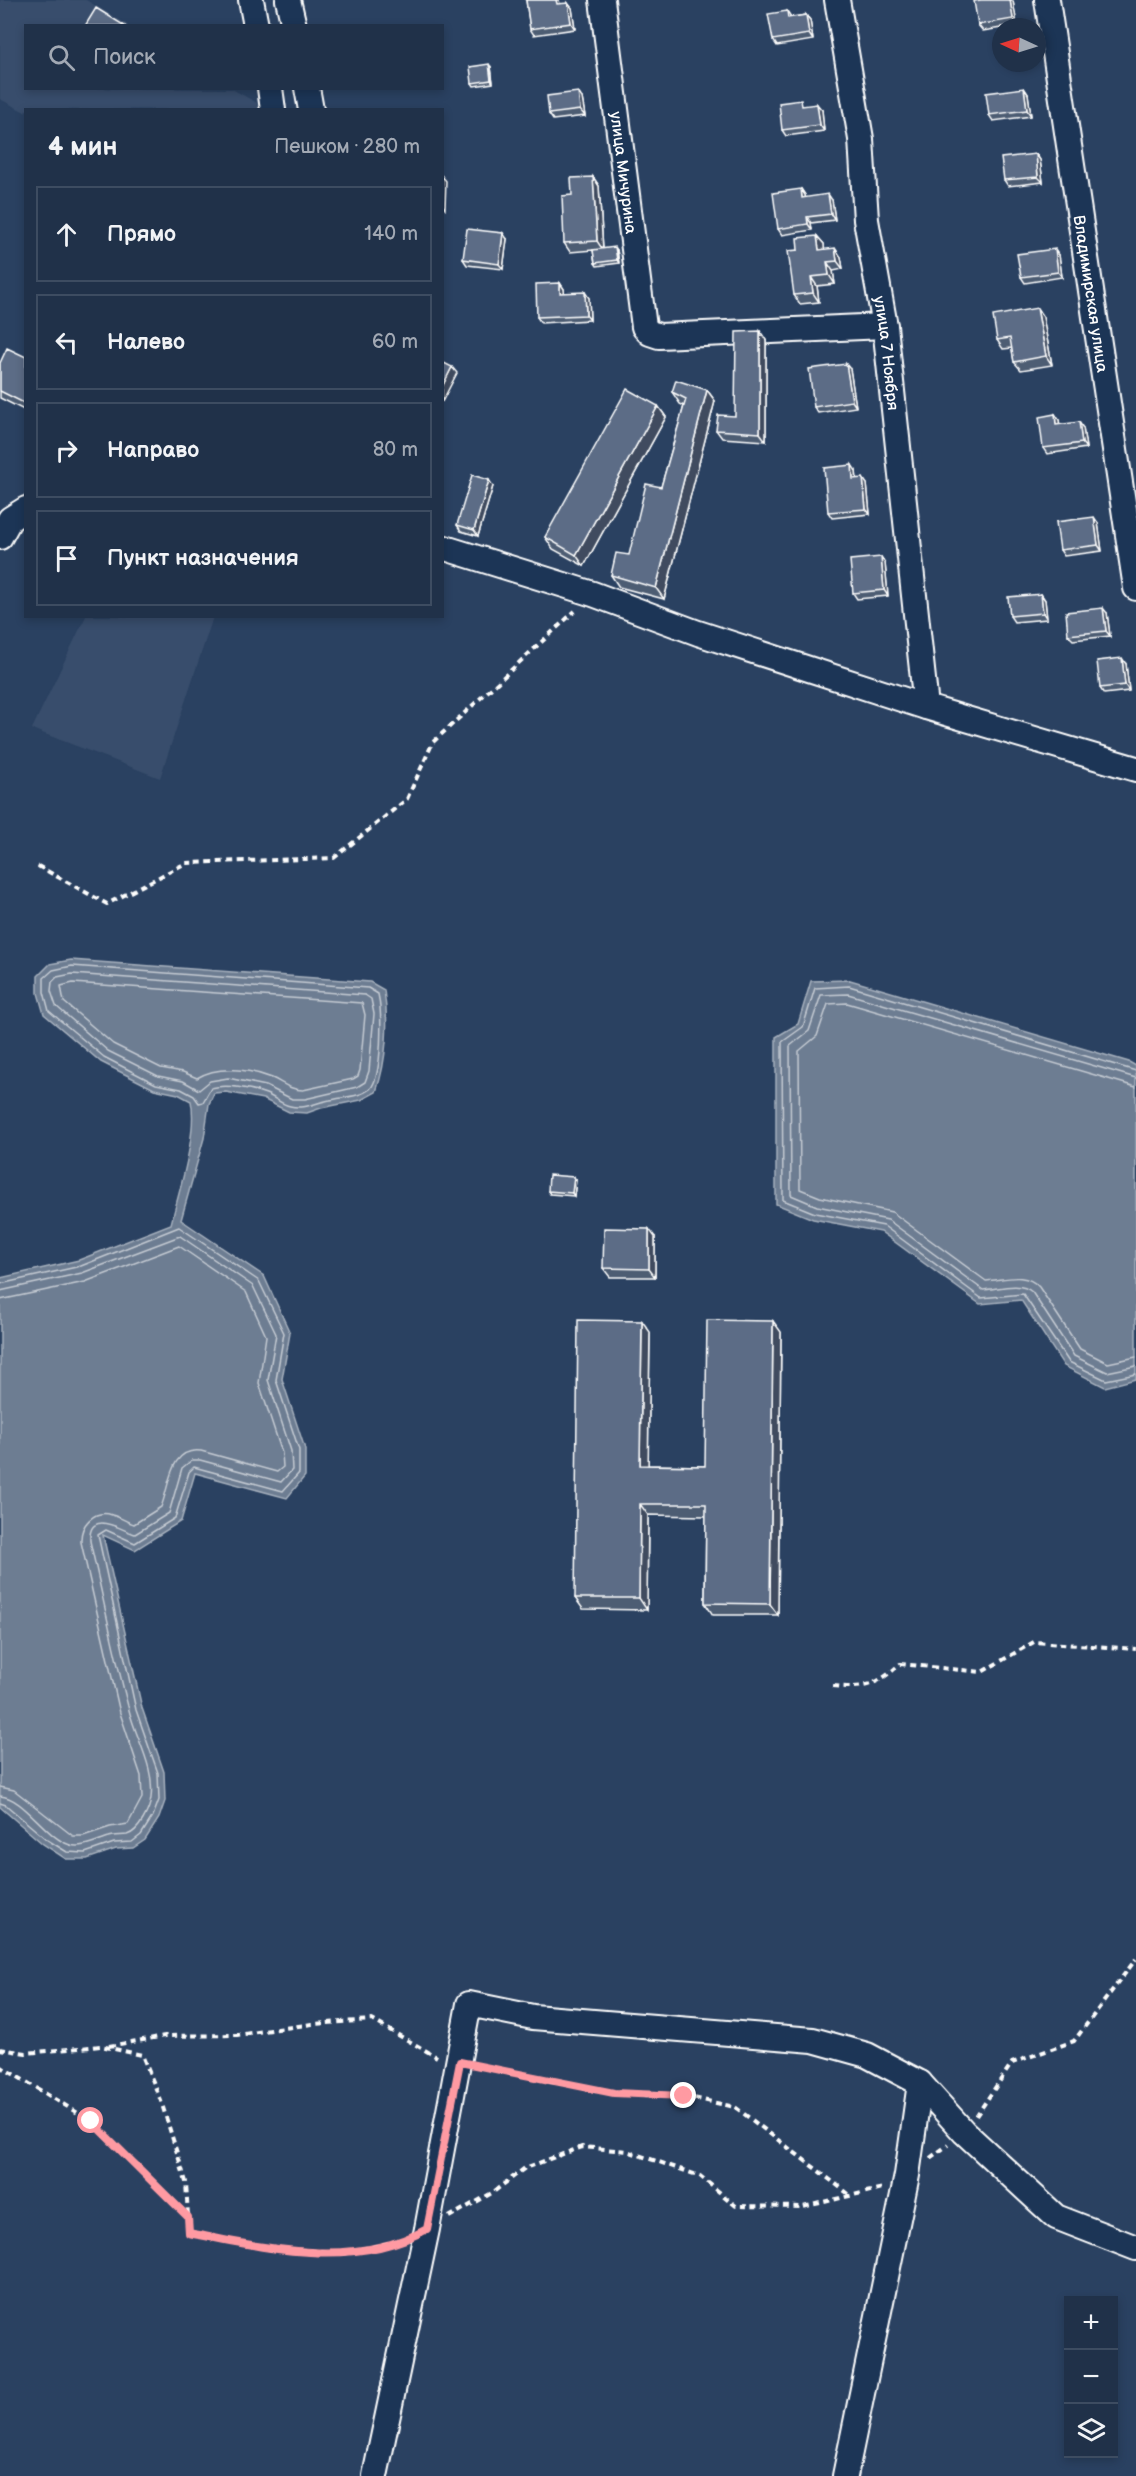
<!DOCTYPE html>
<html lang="ru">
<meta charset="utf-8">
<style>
:root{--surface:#203149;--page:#283950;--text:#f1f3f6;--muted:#a2a9b4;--line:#3d4c61}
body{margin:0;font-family:"Balsamiq Sans",sans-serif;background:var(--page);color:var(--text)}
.controls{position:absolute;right:18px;bottom:18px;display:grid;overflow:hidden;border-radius:0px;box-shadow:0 3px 9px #0003}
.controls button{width:54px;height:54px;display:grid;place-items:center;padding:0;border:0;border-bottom:2px solid var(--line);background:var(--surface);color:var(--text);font:30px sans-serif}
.compass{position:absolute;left:992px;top:18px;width:54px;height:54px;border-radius:50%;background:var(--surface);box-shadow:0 3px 9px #0003;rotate:274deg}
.stop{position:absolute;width:18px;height:18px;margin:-14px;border:4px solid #ff9aa2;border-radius:50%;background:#fff}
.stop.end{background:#ff9aa2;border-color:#fff;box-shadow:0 2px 6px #0008}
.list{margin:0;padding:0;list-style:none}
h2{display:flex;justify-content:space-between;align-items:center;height:78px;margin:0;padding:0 24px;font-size:26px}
h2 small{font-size:20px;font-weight:400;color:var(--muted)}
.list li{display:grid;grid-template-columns:39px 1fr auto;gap:18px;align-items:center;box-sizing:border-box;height:96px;margin:0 12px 12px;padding:0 12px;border:2px solid var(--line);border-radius:0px}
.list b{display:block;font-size:22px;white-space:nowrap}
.list em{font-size:20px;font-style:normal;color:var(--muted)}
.icon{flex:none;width:33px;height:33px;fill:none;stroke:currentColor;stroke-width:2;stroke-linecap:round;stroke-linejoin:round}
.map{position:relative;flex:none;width:1136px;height:2476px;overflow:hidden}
.search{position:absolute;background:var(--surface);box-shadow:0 3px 9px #0003;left:24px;top:24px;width:420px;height:66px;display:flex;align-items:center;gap:15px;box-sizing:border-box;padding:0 21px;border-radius:0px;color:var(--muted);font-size:22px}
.panel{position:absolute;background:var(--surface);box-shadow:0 3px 9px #0003;left:24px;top:108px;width:420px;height:510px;border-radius:0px}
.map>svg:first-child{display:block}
</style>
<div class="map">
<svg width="1136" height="2476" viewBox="0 0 1136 2476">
<rect width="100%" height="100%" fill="#2a4161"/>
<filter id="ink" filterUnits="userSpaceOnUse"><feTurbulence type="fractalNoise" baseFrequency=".0167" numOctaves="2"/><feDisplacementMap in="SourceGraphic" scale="12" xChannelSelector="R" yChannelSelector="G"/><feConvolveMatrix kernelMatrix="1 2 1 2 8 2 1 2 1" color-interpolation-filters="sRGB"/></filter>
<g filter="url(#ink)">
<path fill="#394e6c" d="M 0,0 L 86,0 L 128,25 L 26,26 L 26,88 L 232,89 L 257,103 L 259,109 L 26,110 L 25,112 L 0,99 Z
M 86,616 L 213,617 L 160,778 L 32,729 Z"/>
<path fill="#6d7d92" stroke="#a7b1be" stroke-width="1.5" d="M 71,960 L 370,982 L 384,990 C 389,1023 387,1060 376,1092 L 361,1100 L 321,1108 L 307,1113 L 289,1112 L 263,1099 L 226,1092 L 214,1093 L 209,1104 L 204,1138 L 181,1220 L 264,1276 L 290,1333 L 282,1379 L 305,1449 L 305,1476 L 287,1498 L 195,1473 L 181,1521 L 135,1550 L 103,1535 L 142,1708 L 164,1772 L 165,1801 L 159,1818 L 145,1840 L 133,1848 L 116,1849 L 87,1859 L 66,1859 L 43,1844 L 0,1807 L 0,1278 L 79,1260 L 171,1224 C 179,1192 198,1132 191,1101 L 178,1094 L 154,1089 L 101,1062 L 44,1014 L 38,993 L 38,976 L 50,964 Z
M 850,980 L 1129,1062 L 1136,1066 L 1136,1379 L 1105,1387 L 1064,1366 L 1021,1300 L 980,1304 L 881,1232 L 813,1219 L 776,1204 L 776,1037 L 798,1024 L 811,981 Z"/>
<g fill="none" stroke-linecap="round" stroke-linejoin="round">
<path stroke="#c5cbd3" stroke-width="1.5" d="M 72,966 L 368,988 L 378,994 C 382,1011 383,1076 370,1089 C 360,1097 343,1097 330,1100 C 317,1102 304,1110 290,1106 C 281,1104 274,1097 266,1094 C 250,1088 227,1084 211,1088 L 203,1102 L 199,1103 L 194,1096 L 181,1089 L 156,1084 L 104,1057 L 49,1011 L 44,992 L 44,978 L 53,970 Z
M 72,974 L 365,995 L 371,999 L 374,1014 L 369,1071 L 365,1082 L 357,1087 L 305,1099 L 292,1099 L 266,1086 L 228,1078 L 210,1081 L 199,1090 L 183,1081 L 158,1076 L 108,1051 L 56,1006 L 51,991 L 52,982 L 57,977 Z
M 73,983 L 362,1003 L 365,1015 L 360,1070 L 358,1076 L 353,1079 L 303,1090 C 291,1090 283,1083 272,1078 C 249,1069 218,1065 197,1078 L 183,1072 L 161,1068 L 113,1044 L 64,1002 L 61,986 Z
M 1136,1071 L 849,986 L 815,988 L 803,1027 L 782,1042 L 783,1200 L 815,1213 L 884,1226 L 981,1298 L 1023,1294 L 1069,1362 L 1106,1380 L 1136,1374
M 1136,1078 L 848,994 L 821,995 L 809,1031 L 790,1046 L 791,1195 L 817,1206 L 888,1220 L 983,1290 C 998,1289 1020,1281 1032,1292 L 1074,1356 L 1107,1372 L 1136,1366
M 1136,1087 L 847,1003 L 828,1004 L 817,1036 L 799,1051 L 800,1189 L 820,1197 L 892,1212 L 986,1281 C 1004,1280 1025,1271 1039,1287 L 1080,1349 L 1108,1363 L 1136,1357
M 0,1284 L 81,1266 L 179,1227 L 259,1281 L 284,1333 L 276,1380 L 299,1450 L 299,1473 L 283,1491 L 194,1467 L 189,1472 L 175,1518 L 135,1543 L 106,1530 L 98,1535 L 136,1710 L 158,1773 L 159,1800 L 153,1816 L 141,1835 L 132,1842 L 114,1843 L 85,1853 L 67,1852 L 46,1839 L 6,1805 L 0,1803
M 0,1291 L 82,1273 L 180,1236 L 253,1286 L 276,1334 L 268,1380 L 291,1451 L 292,1470 L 281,1482 L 200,1460 L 192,1460 L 182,1468 L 169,1513 L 135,1534 C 121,1530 88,1508 90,1541 C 103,1597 114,1654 129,1710 C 136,1739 155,1767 151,1798 C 150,1809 139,1832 127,1835 C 122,1836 115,1835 109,1837 C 98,1840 82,1849 70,1845 C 46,1838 24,1797 0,1796
M 0,1300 L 85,1282 L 179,1246 L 246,1292 L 266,1336 L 259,1383 L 282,1453 L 283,1467 L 277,1472 L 201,1451 C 169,1447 170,1486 161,1507 L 134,1524 C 127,1522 120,1517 112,1515 C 94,1509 80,1525 81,1542 L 120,1713 L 141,1776 L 142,1798 L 128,1824 L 110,1827 L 83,1836 L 73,1836 L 14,1790 L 0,1787"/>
<defs>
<g id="minor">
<path d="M 251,0 L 256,26"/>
<path d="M 288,0 L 294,26"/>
<path id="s1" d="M 602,0 L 644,327 L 650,333 L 659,336 L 885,326"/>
<path id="s2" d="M 837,0 L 861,139 L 866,220 L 885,326 L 926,707"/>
<path id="s3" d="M 1047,0 L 1136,588"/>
<path d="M 270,88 L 273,110"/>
<path d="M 307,88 L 311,110"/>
<path d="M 0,537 L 10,519 L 26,509"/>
<path d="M 442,547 L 593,594 L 698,633 L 926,707 L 1136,769"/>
<path d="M 375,2476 L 427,2229 L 469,2004 L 533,2017 L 813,2040 L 867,2055 L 920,2083 L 964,2132 L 1056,2217 L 1136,2248"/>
<path d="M 845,2476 L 907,2175 L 920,2083"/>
</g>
</defs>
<use href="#minor" stroke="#fff" stroke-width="28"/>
<path stroke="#fff" stroke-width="4" stroke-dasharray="6 4.5" stroke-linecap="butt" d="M 38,866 L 107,904 L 186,863 L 334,858 L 407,799 L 433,742 L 575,611
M 833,1686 C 865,1689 876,1686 900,1664 L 982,1672 L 1034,1642 L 1136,1649
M 109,2046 L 165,2036 L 237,2035 L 312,2024 L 372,2020 L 437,2057
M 0,2049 L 26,2053 L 101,2046 L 142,2055 L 161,2101 L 186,2182 L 189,2233 L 272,2249 L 346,2253 L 403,2240
M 0,2066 L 91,2121 L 188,2217
M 477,2066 L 614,2093 L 684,2096 L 735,2107 L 850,2195
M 976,2116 L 1012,2063 L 1074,2041 L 1136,1959
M 930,2158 L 948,2145
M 449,2217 L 492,2193 L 525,2168 L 582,2147 L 627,2151 L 700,2176 L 736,2206 L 803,2207 L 883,2188"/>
<use href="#minor" stroke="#1d3557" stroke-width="24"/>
</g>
<path fill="#4e5d73" stroke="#fff" stroke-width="1.5" d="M 526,0 L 559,0 L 560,4 L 572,8 L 575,29 L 534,35 L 530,29 Z
M 1010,0 L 1013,1 L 1017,25 L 1001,27 L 1001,28 L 983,31 L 978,25 Z
M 787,11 L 791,17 L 806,15 L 810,20 L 813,40 L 777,46 L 773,40 Z
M 491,67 L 493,83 L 474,86 L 472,83 Z
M 1024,88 L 1028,94 L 1031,116 L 993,121 L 989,115 Z
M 582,98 L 585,116 L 553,120 L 549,114 Z
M 822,110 L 824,131 L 786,136 L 782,130 Z
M 1036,154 L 1040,160 L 1043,182 L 1008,186 L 1004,180 Z
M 593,177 L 599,186 L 603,249 L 617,250 L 619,263 L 597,266 L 595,263 L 593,250 L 570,252 L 564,243 Z
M 801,189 L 805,195 L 805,198 L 832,200 L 835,220 L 811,223 L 812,230 L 782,235 L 778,229 Z
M 817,236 L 824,244 L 824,250 L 841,257 L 843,269 L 833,271 L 835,284 L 817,286 L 819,302 L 800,304 L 794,295 L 798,250 Z
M 507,239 L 503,269 L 467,265 L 463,259 Z
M 1059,255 L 1062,277 L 1025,283 L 1021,277 Z
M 560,283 L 564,289 L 564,293 L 589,298 L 590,320 L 541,323 L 537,317 Z
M 1043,317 L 1052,365 L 1021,370 L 1014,362 L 1012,348 L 1003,349 L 997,340 Z
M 766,340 L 766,441 L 722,438 L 716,430 L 735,416 Z
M 26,357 L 26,411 L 0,398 L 0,363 Z
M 850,369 L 856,407 L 818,413 L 814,407 Z
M 707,390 L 715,401 L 664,599 L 619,587 L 611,575 L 629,555 L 661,487 L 684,406 L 680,404 L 672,392 Z
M 658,406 L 666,417 L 584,566 L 553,549 L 545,537 Z
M 1055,414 L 1059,420 L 1060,425 L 1083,428 L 1086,448 L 1047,454 L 1043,448 Z
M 856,471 L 857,479 L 867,484 L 870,514 L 832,518 L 828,512 Z
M 493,486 L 478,536 L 461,531 L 457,525 Z
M 1098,523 L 1102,551 L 1064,556 L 1060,550 Z
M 881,557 L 885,563 L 888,596 L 857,599 L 853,593 Z
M 1041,594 L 1045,600 L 1047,619 L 1014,622 L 1010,616 Z
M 1107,613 L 1110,636 L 1073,640 L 1068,635 Z
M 1126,664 L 1129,691 L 1104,694 L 1100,688 Z
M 576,1180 L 574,1196 L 550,1194 L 548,1191 Z
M 655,1237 L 655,1277 L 610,1277 L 603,1268 Z
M 650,1332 L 648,1465 L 705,1466 L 781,1332 L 778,1615 L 713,1615 L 705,1603 L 706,1516 L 648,1515 L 647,1610 L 583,1609 L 575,1598 Z"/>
<path fill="#404c5e" stroke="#fff" stroke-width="1.5" d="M 1010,0 L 1013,1 L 1017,25 L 1013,19 Z
M 568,3 L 572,8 L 575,29 L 571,23 Z
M 806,15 L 810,20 L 813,40 L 809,34 Z
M 489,64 L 491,67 L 493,83 L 491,80 Z
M 1024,88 L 1028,94 L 1031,116 L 1027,110 Z
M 578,92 L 582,98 L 585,116 L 580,110 Z
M 817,104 L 822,110 L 824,131 L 820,125 Z
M 1036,154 L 1040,160 L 1043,182 L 1038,177 Z
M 442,176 L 446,181 L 445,209 L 442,205 Z
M 593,177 L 599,186 L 603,250 L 597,241 Z
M 801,189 L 805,195 L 806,204 L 802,198 Z
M 828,194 L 832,200 L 835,220 L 831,214 Z
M 807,217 L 811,223 L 812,230 L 808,224 Z
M 503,233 L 507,239 L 503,269 L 499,264 Z
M 817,236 L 824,244 L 825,259 L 819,250 Z
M 615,247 L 617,250 L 619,263 L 617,260 Z
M 835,248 L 841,257 L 843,269 L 837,261 Z
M 1055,249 L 1059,255 L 1062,277 L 1058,272 Z
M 827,262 L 833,271 L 835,284 L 829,275 Z
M 811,277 L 817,286 L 819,302 L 813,293 Z
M 560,283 L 564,289 L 565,299 L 560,293 Z
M 585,292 L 589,298 L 590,320 L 586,315 Z
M 1037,308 L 1043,317 L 1052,365 L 1046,356 Z
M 760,331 L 766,340 L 766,441 L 760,433 Z
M 846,364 L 850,369 L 856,407 L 852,401 Z
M 452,367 L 457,373 L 442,402 L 442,387 Z
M 707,390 L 715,401 L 664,599 L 656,588 Z
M 658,406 L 666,417 L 584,566 L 576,555 Z
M 1055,414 L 1059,420 L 1060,431 L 1056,425 Z
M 1079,422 L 1083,428 L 1086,448 L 1082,443 Z
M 852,465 L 856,471 L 857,485 L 853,479 Z
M 863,478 L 867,484 L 870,514 L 866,509 Z
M 489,480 L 493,486 L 478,536 L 474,530 Z
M 1094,517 L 1098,523 L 1102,551 L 1098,545 Z
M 881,557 L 885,563 L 888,596 L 884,590 Z
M 1041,594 L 1045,600 L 1047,619 L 1043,613 Z
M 1103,608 L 1107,613 L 1110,636 L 1106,631 Z
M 1122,658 L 1126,664 L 1129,691 L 1125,685 Z
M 574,1177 L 576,1180 L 574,1196 L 572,1193 Z
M 649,1229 L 655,1237 L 655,1277 L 649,1269 Z
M 642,1321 L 650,1332 L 648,1477 L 640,1465 Z
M 773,1321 L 781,1332 L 778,1615 L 770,1604 Z
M 640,1504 L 648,1515 L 647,1610 L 639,1598 Z"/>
<path fill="#5b6c86" stroke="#fff" stroke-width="1.5" d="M 526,0 L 556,0 L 557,4 L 568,3 L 571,23 L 530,29 Z
M 981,0 L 1010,0 L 1013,19 L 978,25 L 974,1 Z
M 96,8 L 125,26 L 85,26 Z
M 787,11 L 788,18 L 806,15 L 809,34 L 773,40 L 768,14 Z
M 489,64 L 491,80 L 472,83 L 470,67 Z
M 1024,88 L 1027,110 L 989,115 L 986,93 Z
M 578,92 L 580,110 L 549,114 L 547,96 Z
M 801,100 L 802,106 L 817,104 L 820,125 L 782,130 L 779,103 Z
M 1036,154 L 1038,177 L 1004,180 L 1001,158 Z
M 593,177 L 597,241 L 564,243 L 562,196 L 572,195 L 571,178 Z
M 801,189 L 802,198 L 828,194 L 831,214 L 807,217 L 808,224 L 778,229 L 773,193 Z
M 467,229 L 503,233 L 499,264 L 463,259 Z
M 817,236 L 819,250 L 835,248 L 837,261 L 827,262 L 829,275 L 811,277 L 813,293 L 794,295 L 788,251 L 798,250 L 797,238 Z
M 615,247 L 617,260 L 595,263 L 593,250 Z
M 1055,249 L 1058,272 L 1021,277 L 1017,254 Z
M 560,283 L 560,293 L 585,292 L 586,315 L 537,317 L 536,284 Z
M 1037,308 L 1046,356 L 1014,362 L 1010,338 L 997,340 L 993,316 Z
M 760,331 L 760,433 L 716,430 L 718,415 L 735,416 L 736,332 Z
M 7,348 L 26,357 L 26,404 L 0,391 L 0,363 Z
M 442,362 L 452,367 L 442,387 Z
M 846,364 L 852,401 L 814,407 L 809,369 Z
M 676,380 L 707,390 L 656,588 L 611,575 L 616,553 L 629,555 L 646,484 L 661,487 L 686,399 L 672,392 Z
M 627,389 L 658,406 L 576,555 L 545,537 Z
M 1055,414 L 1056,425 L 1079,422 L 1082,443 L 1043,448 L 1039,417 Z
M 852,465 L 853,479 L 863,478 L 866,509 L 828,512 L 824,468 Z
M 472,475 L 489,480 L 474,530 L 457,525 Z
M 1094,517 L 1098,545 L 1060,550 L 1056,522 Z
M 881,557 L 884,590 L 853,593 L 850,560 Z
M 1041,594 L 1043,613 L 1010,616 L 1008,597 Z
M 1103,608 L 1106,631 L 1068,635 L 1066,612 Z
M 1122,658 L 1125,685 L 1100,688 L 1097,661 Z
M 549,1175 L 574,1177 L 572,1193 L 548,1191 Z
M 604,1228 L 649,1229 L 649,1269 L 603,1268 Z
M 578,1320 L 642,1321 L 640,1465 L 705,1466 L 707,1320 L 773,1321 L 770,1604 L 705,1603 L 706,1504 L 640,1504 L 639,1598 L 575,1598 Z"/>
</g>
<g fill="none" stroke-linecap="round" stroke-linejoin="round" filter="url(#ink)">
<path stroke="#ff9aa2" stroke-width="8" d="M 91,2121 L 188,2217 L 189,2233 C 266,2248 354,2270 427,2229 L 460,2062 L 614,2093 L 684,2096"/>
</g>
<g text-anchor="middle" stroke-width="5" stroke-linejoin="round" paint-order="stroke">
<g font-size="16" fill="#fff" stroke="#1d3557">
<text dy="6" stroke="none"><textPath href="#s1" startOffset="174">улица Мичурина</textPath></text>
<text dy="6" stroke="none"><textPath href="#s3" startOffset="297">Владимирская улица</textPath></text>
<text dy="6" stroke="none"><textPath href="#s2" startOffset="357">улица 7 Ноября</textPath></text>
</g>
</g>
</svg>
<div class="controls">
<button>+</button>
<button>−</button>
<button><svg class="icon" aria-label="layers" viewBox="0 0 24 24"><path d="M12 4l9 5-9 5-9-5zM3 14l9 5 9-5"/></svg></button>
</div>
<svg class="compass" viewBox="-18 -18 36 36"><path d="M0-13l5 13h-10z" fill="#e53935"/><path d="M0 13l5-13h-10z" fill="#a2a9b4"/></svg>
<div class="stop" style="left:91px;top:2121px"></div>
<div class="stop end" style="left:684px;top:2096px"></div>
<div class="search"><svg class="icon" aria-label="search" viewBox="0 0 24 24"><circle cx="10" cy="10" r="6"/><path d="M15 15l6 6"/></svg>Поиск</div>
<section class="panel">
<h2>4 мин<small>Пешком · 280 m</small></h2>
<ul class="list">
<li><svg class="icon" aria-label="ahead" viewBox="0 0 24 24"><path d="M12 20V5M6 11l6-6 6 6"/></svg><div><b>Прямо</b></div><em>140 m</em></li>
<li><svg class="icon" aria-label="left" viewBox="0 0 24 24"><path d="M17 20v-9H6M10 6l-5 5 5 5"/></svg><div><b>Налево</b></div><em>60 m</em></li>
<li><svg class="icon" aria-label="right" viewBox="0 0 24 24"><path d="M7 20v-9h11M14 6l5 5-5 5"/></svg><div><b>Направо</b></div><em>80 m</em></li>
<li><svg class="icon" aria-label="arrive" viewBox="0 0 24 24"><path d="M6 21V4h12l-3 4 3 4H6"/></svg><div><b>Пункт назначения</b></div></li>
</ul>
</section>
</div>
